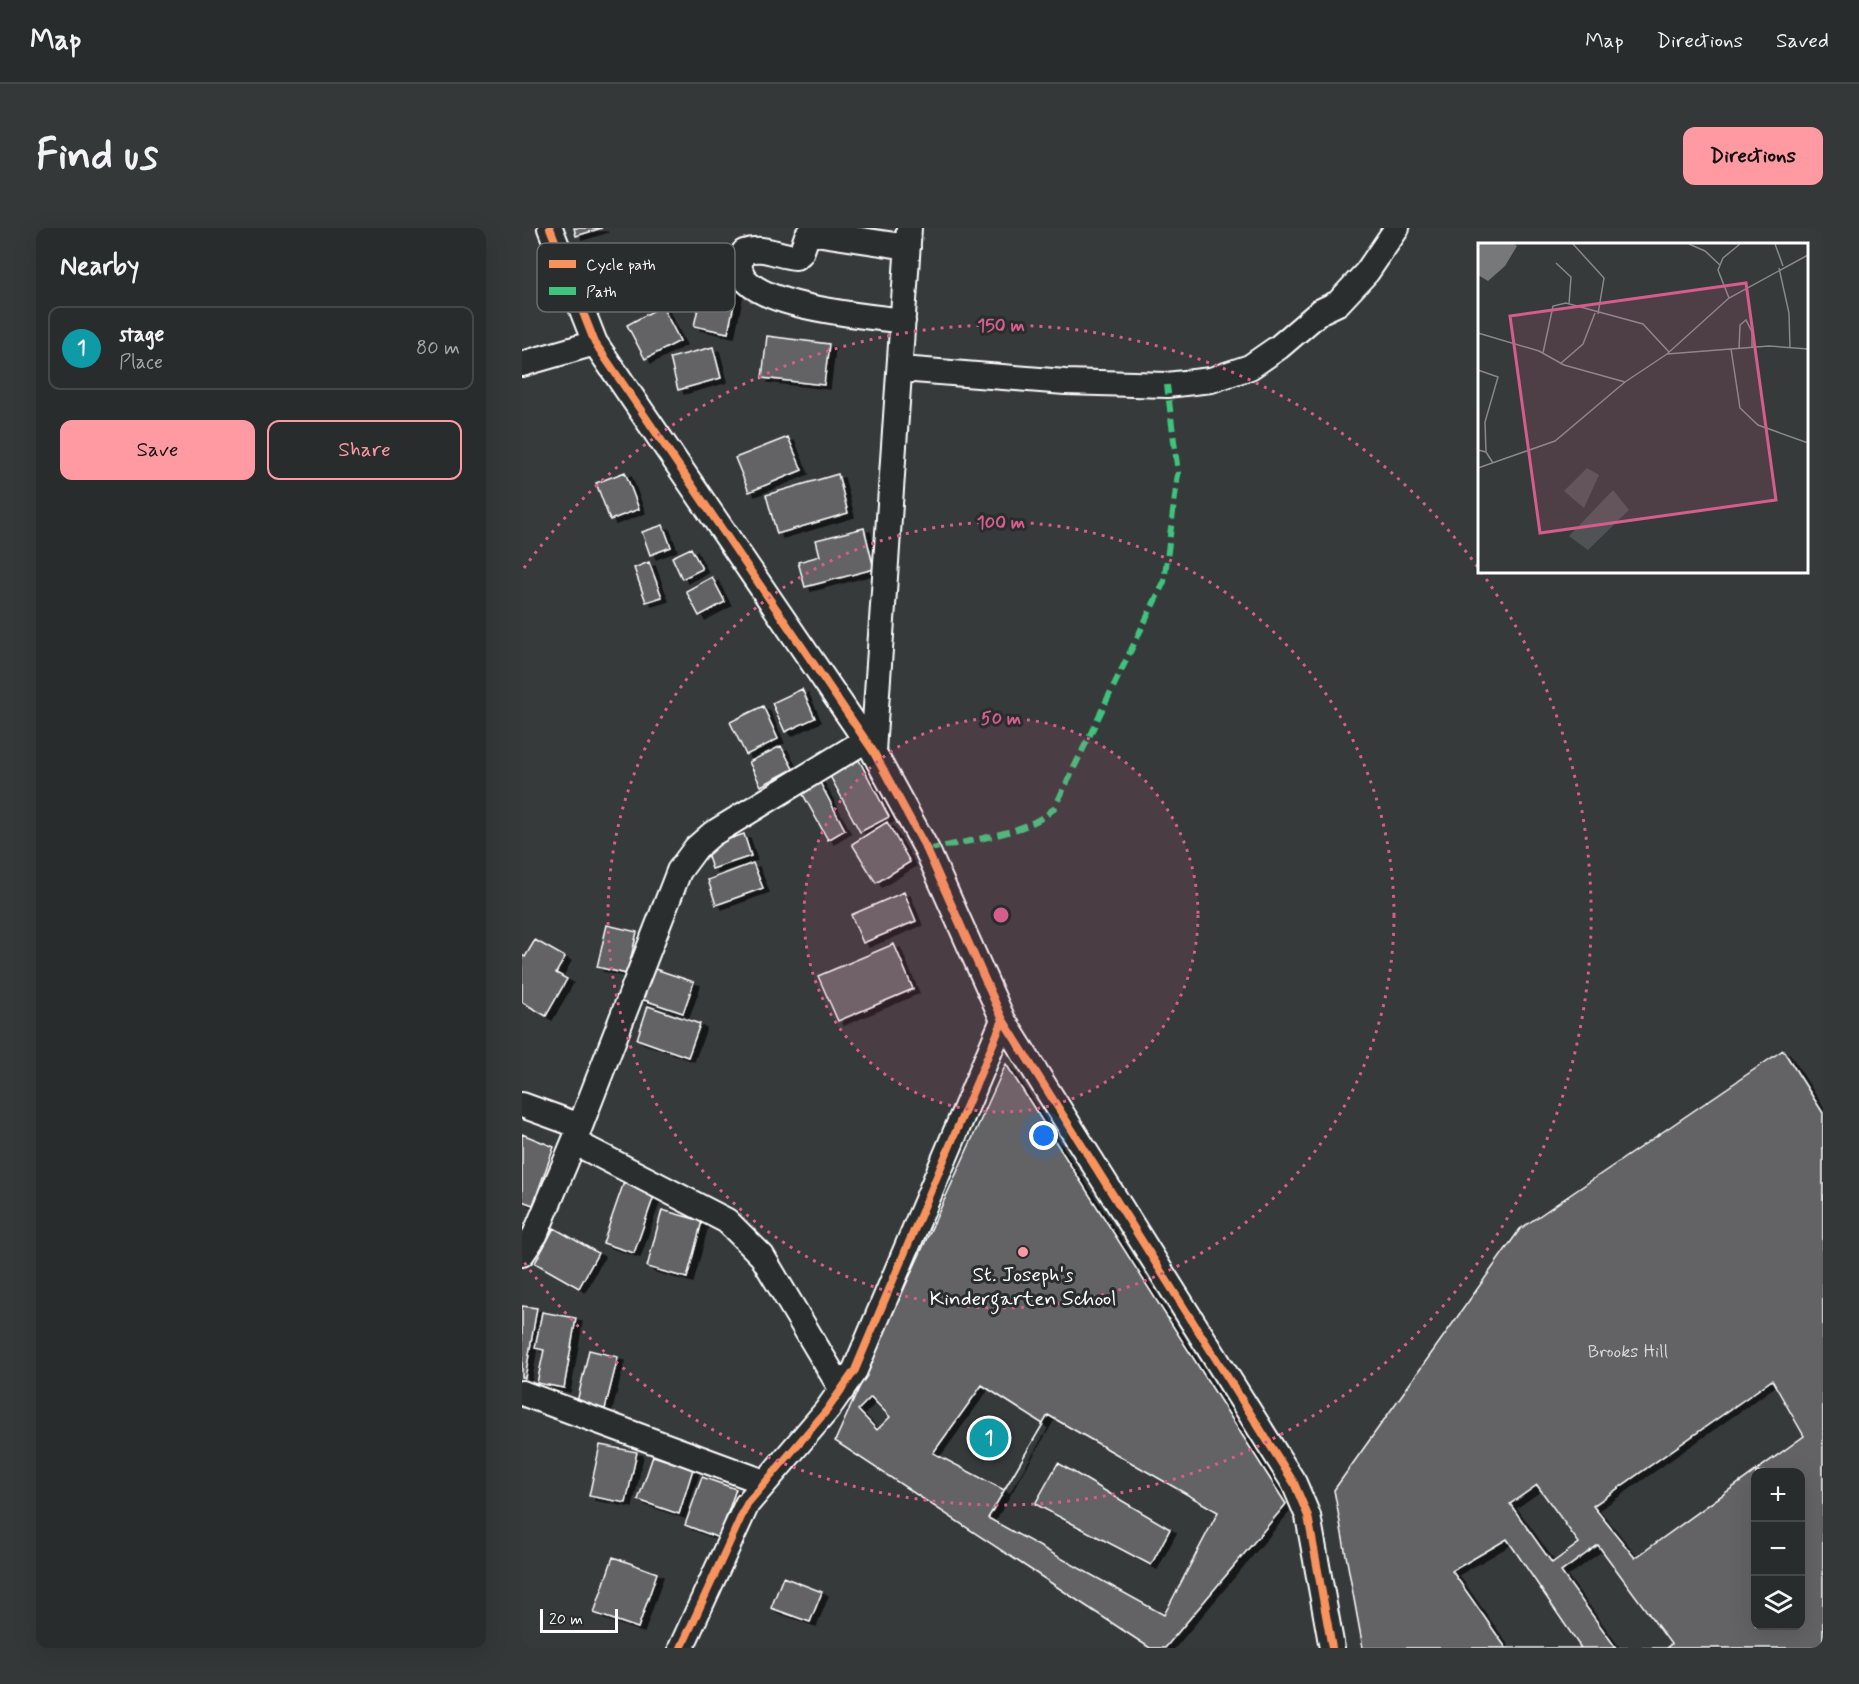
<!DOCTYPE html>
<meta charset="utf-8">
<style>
:root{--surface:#292c2c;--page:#353838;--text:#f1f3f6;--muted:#a5a7a9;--line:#454848;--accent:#ff9aa2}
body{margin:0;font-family:Mynerve,sans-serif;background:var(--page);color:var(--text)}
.controls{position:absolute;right:18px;bottom:18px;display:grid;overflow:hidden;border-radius:12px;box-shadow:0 6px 24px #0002}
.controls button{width:54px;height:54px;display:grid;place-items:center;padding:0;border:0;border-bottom:2px solid var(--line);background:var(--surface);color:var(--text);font:30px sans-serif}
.scale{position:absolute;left:18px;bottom:15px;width:78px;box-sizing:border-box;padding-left:6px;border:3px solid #fff;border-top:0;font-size:16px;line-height:21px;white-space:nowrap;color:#fff;-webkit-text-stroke:4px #2a2d2e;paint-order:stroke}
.you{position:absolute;left:522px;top:908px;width:21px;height:21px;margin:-15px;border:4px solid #fff;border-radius:50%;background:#1a73e8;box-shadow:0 0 0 9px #1a73e833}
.badge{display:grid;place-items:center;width:39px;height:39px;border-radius:50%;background:var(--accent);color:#fff;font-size:20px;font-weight:700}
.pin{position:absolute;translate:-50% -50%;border:3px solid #fff;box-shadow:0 2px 6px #0006}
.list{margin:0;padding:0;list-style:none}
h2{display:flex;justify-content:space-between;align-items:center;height:78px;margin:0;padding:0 24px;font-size:26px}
h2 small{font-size:20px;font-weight:400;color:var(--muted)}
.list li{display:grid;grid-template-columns:39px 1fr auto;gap:18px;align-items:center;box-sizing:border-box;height:84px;margin:0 12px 12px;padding:0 12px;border:2px solid var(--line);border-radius:12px}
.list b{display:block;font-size:22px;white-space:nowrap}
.list p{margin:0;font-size:20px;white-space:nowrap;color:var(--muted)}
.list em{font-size:20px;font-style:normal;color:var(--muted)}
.actions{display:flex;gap:12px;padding:18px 24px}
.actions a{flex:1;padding:14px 0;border:2px solid var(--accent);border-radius:12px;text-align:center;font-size:21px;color:var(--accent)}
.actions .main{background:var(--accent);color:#111}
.icon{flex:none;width:33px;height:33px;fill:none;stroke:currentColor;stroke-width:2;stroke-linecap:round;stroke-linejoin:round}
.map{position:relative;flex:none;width:1301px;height:1420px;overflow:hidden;border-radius:12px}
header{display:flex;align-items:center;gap:36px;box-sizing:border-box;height:84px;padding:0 30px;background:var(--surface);border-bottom:2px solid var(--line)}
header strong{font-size:28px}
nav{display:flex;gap:33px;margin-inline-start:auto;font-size:21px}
.intro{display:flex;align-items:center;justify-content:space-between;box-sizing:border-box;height:144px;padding:0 36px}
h1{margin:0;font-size:42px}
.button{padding:15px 27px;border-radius:12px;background:var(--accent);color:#111;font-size:21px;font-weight:700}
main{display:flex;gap:36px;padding:0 36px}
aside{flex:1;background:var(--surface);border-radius:12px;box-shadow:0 6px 24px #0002}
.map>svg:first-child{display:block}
</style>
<header>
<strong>Map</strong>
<nav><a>Map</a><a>Directions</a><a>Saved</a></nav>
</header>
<div class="intro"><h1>Find us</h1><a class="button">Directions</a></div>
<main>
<aside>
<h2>Nearby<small></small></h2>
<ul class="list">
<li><span class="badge" style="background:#0f9aa8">1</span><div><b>stage</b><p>Place</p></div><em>80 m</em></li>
</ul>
<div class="actions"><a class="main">Save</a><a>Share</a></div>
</aside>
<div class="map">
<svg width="1301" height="1420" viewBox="0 0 1301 1420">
<defs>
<filter id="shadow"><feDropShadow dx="6" dy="4" stdDeviation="0" flood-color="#0009"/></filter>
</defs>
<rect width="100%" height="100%" fill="#373a3b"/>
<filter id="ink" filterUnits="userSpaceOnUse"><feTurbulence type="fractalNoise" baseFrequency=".0167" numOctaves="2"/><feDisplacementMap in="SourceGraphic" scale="12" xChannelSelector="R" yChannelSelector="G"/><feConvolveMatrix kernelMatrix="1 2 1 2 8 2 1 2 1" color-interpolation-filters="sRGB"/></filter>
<g filter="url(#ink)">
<path fill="#636465" stroke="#fff" stroke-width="1.5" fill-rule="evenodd" filter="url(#shadow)" d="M 52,0 L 80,0 L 54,8 Z
M 184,45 L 217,52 L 206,105 L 172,98 Z
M 140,78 L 158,113 L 123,131 L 105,97 Z
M 245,108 L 307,116 L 302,157 L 240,150 Z
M 191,119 L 199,150 L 156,162 L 148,130 Z
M 266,209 L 280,242 L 227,264 L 213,230 Z
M 103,244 L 117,281 L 88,292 L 74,255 Z
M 316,246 L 326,285 L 255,306 L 244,267 Z
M 141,297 L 149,319 L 128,327 L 120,304 Z
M 342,300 L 352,341 L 283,359 L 276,334 L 298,328 L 294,312 Z
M 169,320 L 180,341 L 160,351 L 150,329 Z
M 127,334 L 140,369 L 124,374 L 112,340 Z
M 190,349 L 203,374 L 177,388 L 164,363 Z
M 280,461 L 293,490 L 263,504 L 250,475 Z
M 241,478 L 256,511 L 224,527 L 208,494 Z
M 259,518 L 271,541 L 239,558 L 227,534 Z
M 337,532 L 367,589 L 338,604 L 308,548 Z
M 296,551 L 323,602 L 306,612 L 278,561 Z
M 365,594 L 388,634 L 354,655 L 330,616 Z
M 222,606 L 229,628 L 190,641 L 183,619 Z
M 231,635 L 241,660 L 194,677 L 186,652 Z
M 382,664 L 394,693 L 341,715 L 329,687 Z
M 85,697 L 115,704 L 105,746 L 75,739 Z
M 13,712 L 43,729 L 34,745 L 45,751 L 24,788 L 0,774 L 0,727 L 3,729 Z
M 372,716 L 391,761 L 316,793 L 296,748 Z
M 127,739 L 172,754 L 161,785 L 116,770 Z
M 126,778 L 178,796 L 166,829 L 115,811 Z
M 1261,822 L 1301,885 L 1301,1420 L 841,1420 L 812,1262 L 998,1001 ZM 1234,1244 L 1278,1244 L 1278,1398 L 1234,1398 Z
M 484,836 L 764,1276 L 643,1420 L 628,1420 L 313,1213 Z
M 0,906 L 32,919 L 11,977 L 0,973 Z
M 102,954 L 133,965 L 112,1025 L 81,1015 Z
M 140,982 L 180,993 L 165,1050 L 125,1039 Z
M 32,1000 L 76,1025 L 57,1060 L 13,1035 Z
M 0,1078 L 15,1080 L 3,1150 L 0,1149 Z
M 20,1084 L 54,1090 L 42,1160 L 15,1155 L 22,1122 L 13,1120 Z
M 67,1122 L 96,1129 L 83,1181 L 55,1174 Z
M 1250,1152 L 1282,1208 L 1113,1330 L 1071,1278 Z
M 460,1157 L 521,1196 L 482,1262 L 411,1225 Z
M 349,1169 L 368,1189 L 355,1202 L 336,1182 Z
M 526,1187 L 696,1284 L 642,1387 L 466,1290 ZM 536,1235 L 648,1301 L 629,1337 L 513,1276 Z
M 78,1217 L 115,1224 L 104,1275 L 67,1268 Z
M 131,1228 L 171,1241 L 157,1286 L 116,1272 Z
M 180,1249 L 214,1261 L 197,1310 L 163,1297 Z
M 1015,1257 L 1057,1315 L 1030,1335 L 988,1276 Z
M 985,1311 L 1059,1420 L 984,1420 L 930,1343 Z
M 1076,1317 L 1149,1416 L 1144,1420 L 1094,1420 L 1039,1344 Z
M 91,1329 L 135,1345 L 116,1400 L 72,1385 Z
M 261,1349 L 300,1364 L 288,1394 L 249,1380 Z"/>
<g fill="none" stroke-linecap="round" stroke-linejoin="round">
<defs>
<path id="minor" d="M 28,0 L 73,115 L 351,523 L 405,622 L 481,792 L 772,1255 L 786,1288 L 810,1420
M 381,93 C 350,88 190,78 222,24 C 241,17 256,28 274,29 L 279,25 L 285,8 L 293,5 L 386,19
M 0,136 L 73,115
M 379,141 L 543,154 L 645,157 L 689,152 L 728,139 L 757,119 L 799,83 L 816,75 L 845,44 L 875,0
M 351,523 L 387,0
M 0,877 L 58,898
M 52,914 L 205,993 L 240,1028 L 320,1162
M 0,1026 L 13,1007 L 52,914 L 157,643 L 174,620 L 190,606 L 344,512
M 0,1165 L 242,1254
M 159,1420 L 225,1276 L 305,1182 L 333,1142 L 481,792"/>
</defs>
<use href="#minor" stroke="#fff" stroke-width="28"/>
<use href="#minor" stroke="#2a2d2e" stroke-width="24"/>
<path stroke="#40c37c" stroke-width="6" stroke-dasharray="12 6" stroke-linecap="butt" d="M 405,622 C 440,613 510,606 533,579 L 642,354 L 656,245 L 645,157"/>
<defs>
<path id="cycleway" d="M 28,0 L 73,115 L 351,523 L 405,622 L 481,792 L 772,1255 L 786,1288 L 810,1420
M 159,1420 L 225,1276 L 305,1182 L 333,1142 L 481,792"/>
</defs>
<use href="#cycleway" stroke="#2a2d2e" stroke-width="11"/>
<use href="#cycleway" stroke="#f8935d" stroke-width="8"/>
</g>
</g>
<circle cx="479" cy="687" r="197" fill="#d45d8c" fill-opacity=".12"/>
<g fill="none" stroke="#d45d8c" stroke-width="3" stroke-dasharray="3 6">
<circle cx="479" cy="687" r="197"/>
<circle cx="479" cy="687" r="393"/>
<path d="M2 340A590 590 0 1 1 2 1034"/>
</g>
<circle fill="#ff9aa2" stroke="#2a2d2e" stroke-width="2" cx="501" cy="1024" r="6"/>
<g text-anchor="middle" stroke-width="6" stroke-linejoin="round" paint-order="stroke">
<g font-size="18" fill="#d8d8d8">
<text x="1106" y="1129">Brooks Hill</text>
</g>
<g font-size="21" fill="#fff" stroke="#2a2d2e">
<text x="501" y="1053">St. Joseph's<tspan x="501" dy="24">Kindergarten School</tspan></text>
</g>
</g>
<g transform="translate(956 15)">
<rect width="330" height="330" fill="#373a3b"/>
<path d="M 109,225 L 121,232 L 106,265 L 86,248 ZM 135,247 L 151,267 L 110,307 L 91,293 Z" fill="#505354"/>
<path d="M 0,1 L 36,1 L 39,3 L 27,23 L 10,38 L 0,32 Z" fill="#767879"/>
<path fill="none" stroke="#878989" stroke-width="1.5" d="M 95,1 L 126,35 L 120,71M 211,1 L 227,8 L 242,22M 297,1 L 305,23M 78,20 L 93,34 L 91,61M 301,25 L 311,70 L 312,105M 251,55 L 240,27 L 245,15 L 262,1M 0,90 L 61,108 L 86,122 L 147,139M 253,106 L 262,165 L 280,182 L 330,200M 261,106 L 262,82 L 268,77 L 274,89 L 274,105M 65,110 L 75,63 L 88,60 L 165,81 L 191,109M 189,111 L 291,103 L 330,106M 82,121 L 105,101 L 117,70M 0,127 L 20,134 L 7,179 L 8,209M 0,207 L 8,209 L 15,220M 0,225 L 77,198 L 147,139 L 189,111 L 251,55 L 330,12"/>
<path fill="#d45d8c" fill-opacity="0.15" stroke="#d45d8c" stroke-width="3" d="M 268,40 L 298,257 L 62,290 L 32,73 Z"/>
<rect width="330" height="330" fill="none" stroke="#fff" stroke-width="3"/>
</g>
<rect x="15" y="15" width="198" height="69" rx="9" fill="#2a2d2e" stroke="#6a6c6d" stroke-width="1.5"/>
<rect x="27" y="32" width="27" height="8" fill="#f8935d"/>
<rect x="27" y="59" width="27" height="8" fill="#40c37c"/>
<g font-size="16" fill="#fff">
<text x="64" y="42">Cycle path</text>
<text x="64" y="69">Path</text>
</g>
<circle cx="479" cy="687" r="9" fill="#d45d8c" stroke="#2a2d2e" stroke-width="3"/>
<g font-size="18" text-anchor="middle" font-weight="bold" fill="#d45d8c" stroke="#2a2d2e" stroke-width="6" stroke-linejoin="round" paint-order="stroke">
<text x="479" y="103">150 m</text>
<text x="479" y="300">100 m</text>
<text x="479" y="496">50 m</text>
</g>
</svg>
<div class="controls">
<button>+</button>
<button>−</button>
<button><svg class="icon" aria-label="layers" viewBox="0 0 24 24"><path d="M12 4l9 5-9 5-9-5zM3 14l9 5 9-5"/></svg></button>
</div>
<div class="scale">20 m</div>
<div class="you"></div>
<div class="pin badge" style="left:467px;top:1210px;background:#0f9aa8">1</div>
</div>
</main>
